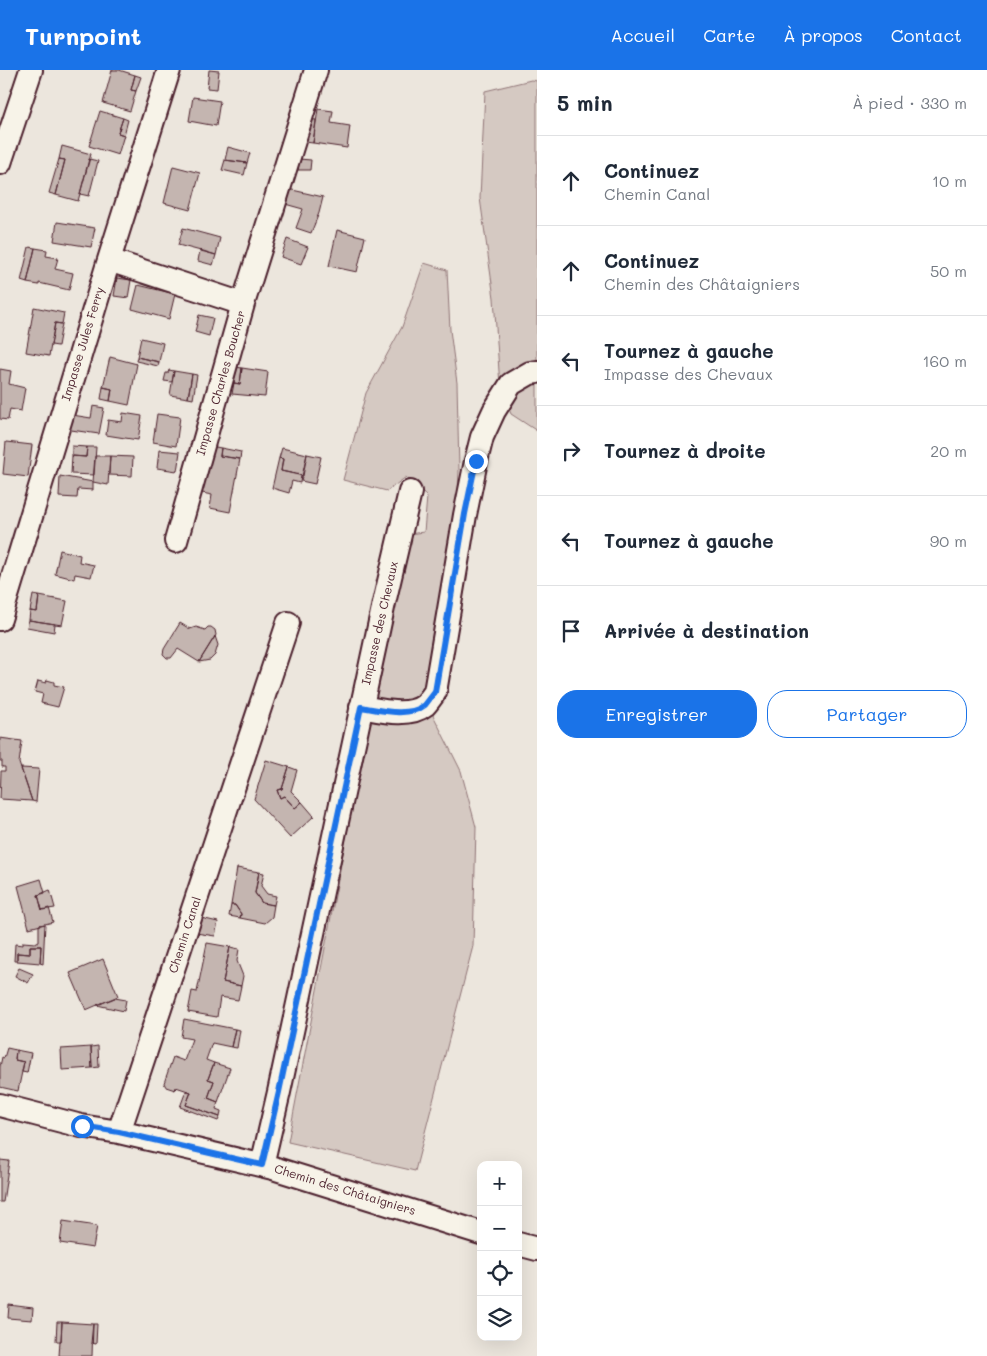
<!DOCTYPE html>
<html lang="fr">
<meta charset="utf-8">
<style>
:root{--surface:#fff;--page:#f6f6f7;--text:#1f2937;--muted:#747a83;--line:#e0e1e3;--accent:#1a73e8}
body{margin:0;font-family:Mali,sans-serif;background:var(--page);color:var(--text)}
.controls{position:absolute;right:15px;bottom:15px;display:grid;overflow:hidden;border-radius:10px;box-shadow:0 5px 20px #0002}
.controls button{width:45px;height:45px;display:grid;place-items:center;padding:0;border:0;border-bottom:1px solid var(--line);background:var(--surface);color:var(--text);font:25px sans-serif}
.stop{position:absolute;width:15px;height:15px;margin:-11px;border:4px solid #1a73e8;border-radius:50%;background:#fff}
.stop.end{background:#1a73e8;border-color:#fff;box-shadow:0 1px 5px #0008}
.list{margin:0;padding:0;list-style:none}
h2{display:flex;justify-content:space-between;align-items:center;height:65px;margin:0;padding:0 20px;font-size:21px}
h2 small{font-size:16px;font-weight:400;color:var(--muted)}
.list li{display:grid;grid-template-columns:32px 1fr auto;gap:15px;align-items:center;box-sizing:border-box;height:90px;padding:0 20px;border-top:1px solid var(--line)}
.list b{display:block;font-size:19px;white-space:nowrap}
.list p{margin:0;font-size:16px;white-space:nowrap;color:var(--muted)}
.list em{font-size:16px;font-style:normal;color:var(--muted)}
.actions{display:flex;gap:10px;padding:15px 20px}
.actions a{flex:1;padding:11px 0;border:1px solid var(--accent);border-radius:20px;text-align:center;font-size:18px;color:var(--accent)}
.actions .main{background:var(--accent);color:#fff}
.icon{flex:none;width:28px;height:28px;fill:none;stroke:currentColor;stroke-width:2;stroke-linecap:round;stroke-linejoin:round}
.map{position:relative;flex:none;width:537px;height:1286px;overflow:hidden}
header{display:flex;align-items:center;gap:30px;box-sizing:border-box;height:70px;padding:0 25px;background:var(--accent);color:#fff}
header strong{font-size:24px}
nav{display:flex;gap:28px;margin-inline-start:auto;font-size:18px}
main{display:flex}
aside{flex:1;background:var(--surface)}
.map>svg:first-child{display:block}
</style>
<header>
<strong>Turnpoint</strong>
<nav><a>Accueil</a><a>Carte</a><a>À propos</a><a>Contact</a></nav>
</header>
<main>
<div class="map">
<svg width="537" height="1286" viewBox="0 0 537 1286">
<rect width="100%" height="100%" fill="#ece6dd"/>
<filter id="ink" filterUnits="userSpaceOnUse"><feTurbulence type="fractalNoise" baseFrequency=".02" numOctaves="2"/><feDisplacementMap in="SourceGraphic" scale="10" xChannelSelector="R" yChannelSelector="G"/><feConvolveMatrix kernelMatrix="1 2 1 2 8 2 1 2 1" color-interpolation-filters="sRGB"/></filter>
<g filter="url(#ink)">
<path fill="#d5c9c2" stroke="#907476" d="M 531,10 L 537,11 L 537,361 L 511,344 L 500,316 L 494,228 L 480,128 L 485,21 Z
M 424,193 L 447,200 L 450,260 L 457,313 L 459,400 L 456,465 L 430,639 L 461,701 L 476,757 L 473,876 L 415,1101 L 288,1072 L 367,658 L 408,464 L 424,462 L 427,427 L 406,407 L 387,421 L 343,410 L 366,323 L 402,257 Z"/>
<path fill="#c4b5b0" stroke="#4a1f2b" d="M 112,0 L 119,0 L 135,5 L 131,20 L 136,21 L 130,41 L 103,33 Z
M 209,0 L 219,1 L 217,19 L 207,18 Z
M 135,5 L 141,7 L 136,21 L 131,20 Z
M 193,27 L 220,31 L 216,56 L 189,51 Z
M 318,39 L 333,41 L 331,53 L 350,56 L 347,78 L 313,73 Z
M 100,41 L 123,48 L 118,63 L 124,65 L 118,85 L 89,76 Z
M 123,48 L 128,50 L 124,65 L 118,63 Z
M 308,49 L 316,50 L 313,73 L 305,72 Z
M 62,76 L 91,84 L 78,131 L 56,125 L 65,90 L 59,89 Z
M 228,77 L 250,83 L 247,93 L 225,90 Z
M 59,89 L 65,90 L 56,125 L 49,123 Z
M 89,89 L 98,91 L 89,126 L 80,124 Z
M 299,89 L 311,90 L 310,100 L 298,100 Z
M 225,90 L 247,93 L 244,105 L 222,100 Z
M 173,96 L 200,103 L 190,140 L 164,133 Z
M 288,119 L 323,127 L 319,143 L 311,163 L 296,158 L 303,139 L 285,134 Z
M 57,152 L 95,158 L 91,177 L 54,171 Z
M 183,158 L 220,168 L 216,185 L 178,175 Z
M 337,160 L 365,167 L 357,202 L 329,196 Z
M 287,169 L 308,177 L 301,194 L 281,187 Z
M 29,177 L 35,178 L 27,213 L 21,211 Z
M 35,178 L 47,180 L 46,186 L 58,188 L 55,199 L 73,203 L 69,220 L 39,213 L 39,215 L 27,213 Z
M 200,180 L 216,185 L 213,195 L 198,191 Z
M 117,208 L 131,210 L 128,228 L 114,226 Z
M 138,215 L 175,224 L 169,249 L 132,239 Z
M 34,237 L 64,243 L 62,254 L 55,253 L 49,286 L 26,282 Z
M 199,245 L 213,248 L 209,266 L 195,262 Z
M 55,253 L 62,254 L 58,276 L 51,275 Z
M 141,268 L 163,273 L 159,292 L 137,287 Z
M 110,287 L 137,294 L 129,335 L 110,331 L 112,319 L 103,317 Z
M 137,287 L 159,292 L 158,296 L 136,291 Z
M 236,297 L 242,298 L 240,314 L 234,313 Z
M 242,298 L 268,302 L 265,327 L 232,324 L 234,313 L 240,314 Z
M 0,299 L 11,301 L 9,314 L 25,318 L 21,341 L 10,339 L 8,350 L 0,349 Z
M 169,300 L 174,301 L 172,312 L 164,311 L 166,303 L 168,303 Z
M 174,301 L 192,304 L 188,328 L 170,325 Z
M 192,304 L 197,305 L 193,329 L 188,328 Z
M 103,317 L 112,319 L 110,331 L 101,329 Z
M 93,336 L 104,338 L 99,364 L 64,359 L 66,344 L 91,348 Z
M 123,343 L 142,346 L 138,370 L 106,365 L 108,350 L 122,352 Z
M 157,344 L 180,347 L 176,376 L 153,372 Z
M 6,372 L 32,375 L 28,407 L 3,404 Z
M 72,376 L 87,377 L 86,387 L 72,386 Z
M 210,376 L 221,378 L 220,386 L 240,389 L 230,442 L 210,438 L 212,425 L 202,423 Z
M 87,377 L 96,377 L 94,405 L 71,404 L 72,386 L 86,387 Z
M 221,378 L 241,382 L 240,389 L 220,386 Z
M 282,378 L 307,384 L 303,406 L 281,401 L 283,389 L 279,388 Z
M 159,380 L 180,382 L 177,401 L 157,398 Z
M 307,384 L 321,387 L 315,414 L 301,411 Z
M 95,386 L 110,386 L 108,415 L 93,412 Z
M 110,386 L 133,387 L 132,406 L 109,405 Z
M 279,388 L 283,389 L 281,401 L 301,405 L 300,413 L 292,411 L 289,423 L 272,418 Z
M 60,406 L 93,412 L 93,420 L 78,419 L 77,428 L 59,427 Z
M 60,480 L 80,485 L 79,492 L 94,495 L 91,507 L 75,504 L 74,509 L 55,504 Z
M 33,525 L 39,526 L 37,542 L 30,541 Z
M 39,526 L 67,531 L 62,555 L 29,550 L 30,541 L 37,542 Z
M 29,550 L 55,554 L 54,562 L 27,557 Z
M 180,553 L 190,559 L 196,557 L 205,560 L 208,557 L 211,557 L 215,560 L 216,565 L 199,592 L 178,579 L 171,588 L 167,588 L 163,584 L 164,579 Z
M 215,566 L 218,575 L 215,585 L 210,590 L 199,592 Z
M 47,610 L 54,612 L 54,615 L 64,617 L 58,637 L 41,633 L 43,624 L 35,622 L 38,611 L 46,613 Z
M 0,668 L 22,671 L 19,693 L 32,731 L 0,729 L 1,701 L 5,701 L 5,697 L 2,697 L 2,691 L 0,691 Z
M 266,690 L 289,697 L 282,719 L 277,720 L 280,728 L 284,726 L 295,738 L 302,732 L 314,746 L 290,768 L 254,729 Z
M 289,697 L 297,700 L 291,721 L 302,732 L 295,738 L 284,726 L 280,728 L 277,720 L 282,719 Z
M 21,698 L 39,699 L 36,732 L 32,731 Z
M 237,798 L 259,802 L 255,823 L 262,833 L 274,835 L 272,847 L 265,853 L 240,848 L 241,844 L 235,835 L 231,835 Z
M 259,802 L 264,803 L 261,816 L 267,824 L 276,826 L 274,835 L 262,833 L 255,823 Z
M 41,809 L 45,823 L 38,825 L 42,840 L 49,838 L 53,852 L 29,858 L 18,816 Z
M 50,820 L 55,838 L 42,840 L 38,825 Z
M 231,835 L 235,835 L 241,844 L 240,848 L 229,846 Z
M 201,848 L 218,852 L 215,866 L 196,863 Z
M 45,854 L 43,894 L 40,893 L 41,876 L 30,876 L 30,884 L 17,883 L 17,891 L 14,891 L 15,874 L 23,875 L 23,872 L 35,873 L 39,871 L 39,855 Z
M 207,873 L 230,877 L 223,912 L 241,916 L 238,930 L 220,927 L 217,947 L 188,942 L 192,921 L 197,922 Z
M 30,876 L 41,876 L 40,893 L 17,891 L 17,883 L 30,884 Z
M 230,877 L 239,879 L 237,891 L 243,906 L 241,916 L 223,912 Z
M 103,889 L 118,926 L 86,940 L 70,903 Z
M 19,898 L 33,904 L 28,913 L 15,906 Z
M 115,928 L 126,930 L 124,941 L 97,935 Z
M 184,949 L 235,959 L 231,977 L 212,973 L 206,990 L 214,993 L 208,1009 L 214,1011 L 208,1028 L 218,1032 L 216,1039 L 221,1041 L 220,1047 L 186,1035 L 191,1022 L 176,1017 L 175,1020 L 166,1017 L 164,1013 L 173,987 L 184,991 L 192,969 L 181,967 Z
M 235,959 L 240,960 L 237,978 L 231,977 Z
M 98,976 L 99,997 L 92,998 L 91,977 Z
M 91,977 L 92,998 L 62,1000 L 61,979 Z
M 7,978 L 16,980 L 15,990 L 24,992 L 18,1021 L 0,1017 L 0,997 L 2,987 L 4,988 Z
M 16,980 L 31,983 L 27,1003 L 22,1002 L 24,992 L 15,990 Z
M 214,993 L 230,998 L 218,1032 L 208,1028 L 214,1011 L 208,1009 Z
M 186,1021 L 191,1022 L 186,1035 L 220,1047 L 218,1051 L 180,1037 Z
M 0,1090 L 9,1091 L 3,1132 L 0,1132 Z
M 63,1151 L 97,1156 L 93,1178 L 60,1173 Z
M 9,1235 L 33,1238 L 32,1250 L 8,1248 Z
M 57,1252 L 62,1252 L 61,1271 L 56,1271 Z
M 62,1252 L 93,1254 L 92,1286 L 59,1286 L 60,1271 L 61,1271 Z
M 93,1254 L 97,1254 L 96,1274 L 91,1273 Z"/>
<g fill="none" stroke-linecap="round" stroke-linejoin="round">
<defs>
<path id="minor" d="M 0,93 L 31,0
M 109,190 L 243,234 L 176,471
M 243,234 L 316,0
M 0,549 L 109,190 L 169,0
M 361,637 C 379,640 409,648 425,635 C 428,632 432,626 435,622 L 465,445 L 476,391 L 482,367 L 494,341 L 511,314 L 530,303 L 537,302
M 0,1035 L 81,1056 L 119,1062 L 288,553
M 119,1062 L 273,1098 L 481,1163
M 262,1095 L 279,1022 L 384,533 L 410,422
M 518,1174 L 537,1179"/>
</defs>
<use href="#minor" stroke="#4a1f2b" stroke-width="26"/>
<use href="#minor" stroke="#f7f3e8" stroke-width="22"/>
</g>
</g>
<g fill="none" stroke-linecap="round" stroke-linejoin="round" filter="url(#ink)">
<path stroke="#1a73e8" stroke-width="6" d="M 82,1056 L 119,1062 L 262,1095 L 279,1022 L 361,637 C 379,640 409,648 425,635 C 428,631 432,626 435,622 L 465,444 L 476,391"/>
</g>
<g text-anchor="middle" stroke-width="4" stroke-linejoin="round" paint-order="stroke">
<g font-size="12" fill="#4a1f2b" stroke="#f7f3e8">
<text transform="translate(83 274) rotate(-73)" y="4">Impasse Jules Ferry</text>
<text transform="translate(221 313) rotate(-74)" y="4">Impasse Charles Boucher</text>
<text transform="translate(380 553) rotate(-77)" y="4">Impasse des Chevaux</text>
<text transform="translate(185 865) rotate(-72)" y="4">Chemin Canal</text>
<text transform="translate(345 1120) rotate(17)" y="4">Chemin des Châtaigniers</text>
</g>
</g>
</svg>
<div class="controls">
<button>+</button>
<button>−</button>
<button><svg class="icon" aria-label="locate" viewBox="0 0 24 24"><circle cx="12" cy="12" r="6"/><path d="M12 2v4M12 18v4M2 12h4M18 12h4"/></svg></button>
<button><svg class="icon" aria-label="layers" viewBox="0 0 24 24"><path d="M12 4l9 5-9 5-9-5zM3 14l9 5 9-5"/></svg></button>
</div>
<div class="stop" style="left:82px;top:1056px"></div>
<div class="stop end" style="left:476px;top:391px"></div>
</div>
<aside>
<h2>5 min<small>À pied · 330 m</small></h2>
<ul class="list">
<li><svg class="icon" aria-label="ahead" viewBox="0 0 24 24"><path d="M12 20V5M6 11l6-6 6 6"/></svg><div><b>Continuez</b><p>Chemin Canal</p></div><em>10 m</em></li>
<li><svg class="icon" aria-label="ahead" viewBox="0 0 24 24"><path d="M12 20V5M6 11l6-6 6 6"/></svg><div><b>Continuez</b><p>Chemin des Châtaigniers</p></div><em>50 m</em></li>
<li><svg class="icon" aria-label="left" viewBox="0 0 24 24"><path d="M17 20v-9H6M10 6l-5 5 5 5"/></svg><div><b>Tournez à gauche</b><p>Impasse des Chevaux</p></div><em>160 m</em></li>
<li><svg class="icon" aria-label="right" viewBox="0 0 24 24"><path d="M7 20v-9h11M14 6l5 5-5 5"/></svg><div><b>Tournez à droite</b></div><em>20 m</em></li>
<li><svg class="icon" aria-label="left" viewBox="0 0 24 24"><path d="M17 20v-9H6M10 6l-5 5 5 5"/></svg><div><b>Tournez à gauche</b></div><em>90 m</em></li>
<li><svg class="icon" aria-label="arrive" viewBox="0 0 24 24"><path d="M6 21V4h12l-3 4 3 4H6"/></svg><div><b>Arrivée à destination</b></div></li>
</ul>
<div class="actions"><a class="main">Enregistrer</a><a>Partager</a></div>
</aside>
</main>
